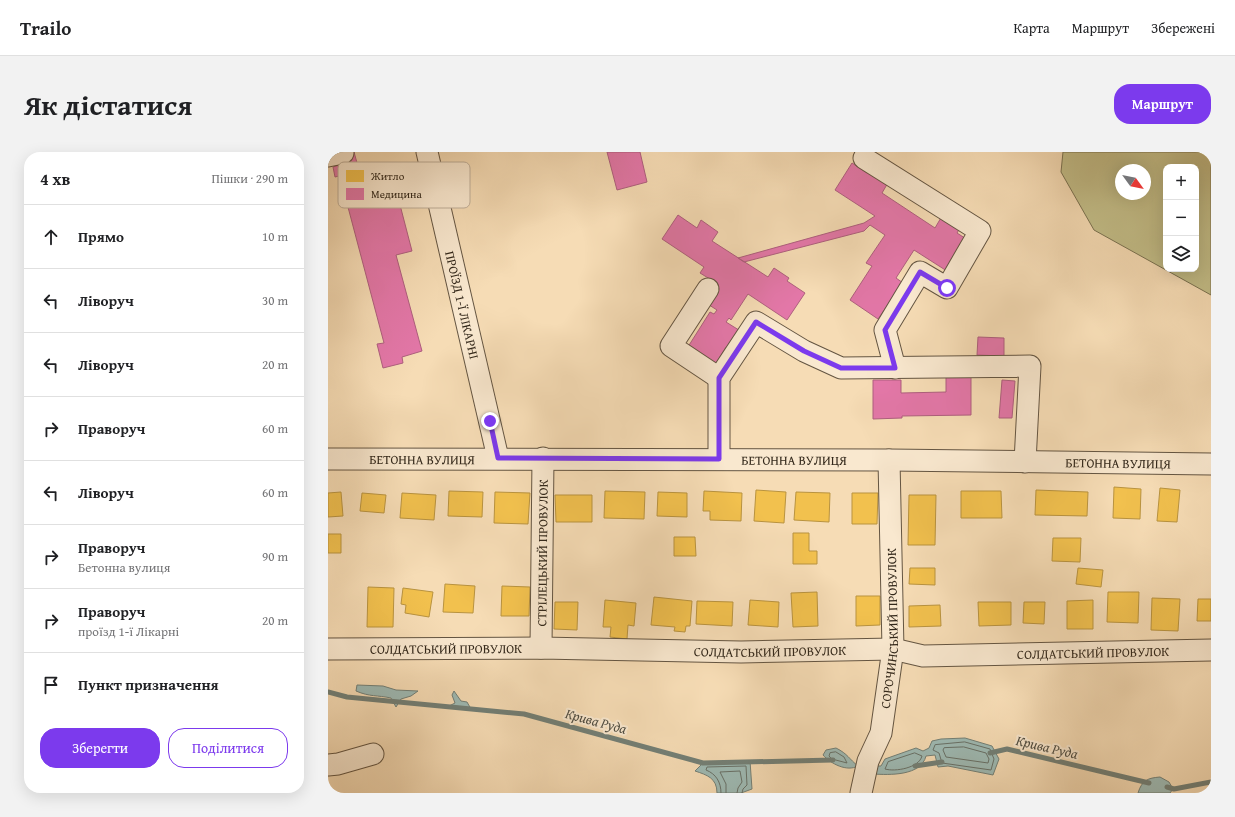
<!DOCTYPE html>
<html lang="uk">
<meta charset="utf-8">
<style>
:root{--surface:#fff;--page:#f2f2f2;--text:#202124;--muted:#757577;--line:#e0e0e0;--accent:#7c3aed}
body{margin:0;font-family:"Gentium Book Plus",serif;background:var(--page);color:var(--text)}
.controls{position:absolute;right:12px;top:12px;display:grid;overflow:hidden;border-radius:8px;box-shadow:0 4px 16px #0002}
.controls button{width:36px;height:36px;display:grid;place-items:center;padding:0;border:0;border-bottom:1px solid var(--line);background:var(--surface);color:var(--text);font:20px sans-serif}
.compass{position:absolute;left:787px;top:12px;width:36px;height:36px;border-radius:50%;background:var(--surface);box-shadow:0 4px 16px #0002;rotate:123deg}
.stop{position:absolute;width:12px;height:12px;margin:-9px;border:3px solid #7c3aed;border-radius:50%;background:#fff}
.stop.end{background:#7c3aed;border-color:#fff;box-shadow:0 1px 4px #0008}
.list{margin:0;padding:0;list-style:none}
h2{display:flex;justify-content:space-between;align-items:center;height:52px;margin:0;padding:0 16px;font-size:17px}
h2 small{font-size:13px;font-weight:400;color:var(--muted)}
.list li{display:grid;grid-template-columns:26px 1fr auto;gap:12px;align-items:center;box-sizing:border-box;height:64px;padding:0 16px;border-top:1px solid var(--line)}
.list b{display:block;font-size:15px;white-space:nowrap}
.list p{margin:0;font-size:13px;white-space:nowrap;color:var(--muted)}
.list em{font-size:13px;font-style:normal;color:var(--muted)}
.actions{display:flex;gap:8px;padding:12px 16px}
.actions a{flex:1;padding:9px 0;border:1px solid var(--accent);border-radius:16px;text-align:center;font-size:14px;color:var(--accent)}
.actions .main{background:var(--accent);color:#fff}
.icon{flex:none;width:22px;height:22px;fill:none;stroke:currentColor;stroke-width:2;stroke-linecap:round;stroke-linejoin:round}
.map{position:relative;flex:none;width:883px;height:641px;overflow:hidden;border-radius:16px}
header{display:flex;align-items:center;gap:24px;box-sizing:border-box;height:56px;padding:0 20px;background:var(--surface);border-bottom:1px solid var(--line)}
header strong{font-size:19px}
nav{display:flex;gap:22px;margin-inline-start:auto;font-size:14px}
.intro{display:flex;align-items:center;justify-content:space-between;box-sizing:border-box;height:96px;padding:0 24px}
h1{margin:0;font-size:28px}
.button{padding:10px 18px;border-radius:16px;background:var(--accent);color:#fff;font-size:14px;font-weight:700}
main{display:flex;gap:24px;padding:0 24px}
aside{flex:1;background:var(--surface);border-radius:16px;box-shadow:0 4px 16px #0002}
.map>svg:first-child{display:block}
</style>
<header>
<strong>Trailo</strong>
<nav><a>Карта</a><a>Маршрут</a><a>Збережені</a></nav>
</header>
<div class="intro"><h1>Як дістатися</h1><a class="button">Маршрут</a></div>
<main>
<aside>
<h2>4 хв<small>Пішки · 290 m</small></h2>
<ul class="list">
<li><svg class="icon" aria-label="ahead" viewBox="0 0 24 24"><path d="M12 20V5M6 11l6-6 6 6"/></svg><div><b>Прямо</b></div><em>10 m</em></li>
<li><svg class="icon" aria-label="left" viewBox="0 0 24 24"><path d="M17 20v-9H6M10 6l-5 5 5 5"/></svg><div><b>Ліворуч</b></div><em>30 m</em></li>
<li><svg class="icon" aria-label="left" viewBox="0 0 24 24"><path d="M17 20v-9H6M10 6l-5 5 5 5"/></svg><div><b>Ліворуч</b></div><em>20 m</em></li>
<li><svg class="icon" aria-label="right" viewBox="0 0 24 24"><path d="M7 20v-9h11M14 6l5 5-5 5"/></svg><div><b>Праворуч</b></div><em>60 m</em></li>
<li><svg class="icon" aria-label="left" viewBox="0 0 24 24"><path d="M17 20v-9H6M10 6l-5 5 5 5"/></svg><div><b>Ліворуч</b></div><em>60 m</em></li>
<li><svg class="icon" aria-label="right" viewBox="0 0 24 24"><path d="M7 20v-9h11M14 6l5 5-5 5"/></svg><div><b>Праворуч</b><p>Бетонна вулиця</p></div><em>90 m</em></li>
<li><svg class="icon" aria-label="right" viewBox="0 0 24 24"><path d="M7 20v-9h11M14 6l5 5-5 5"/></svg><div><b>Праворуч</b><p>проїзд 1-ї Лікарні</p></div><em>20 m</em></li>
<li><svg class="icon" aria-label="arrive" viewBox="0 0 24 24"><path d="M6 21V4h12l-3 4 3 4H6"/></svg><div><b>Пункт призначення</b></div></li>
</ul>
<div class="actions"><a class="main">Зберегти</a><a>Поділитися</a></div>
</aside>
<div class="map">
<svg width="883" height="641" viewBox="0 0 883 641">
<rect width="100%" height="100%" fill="#f6dcb5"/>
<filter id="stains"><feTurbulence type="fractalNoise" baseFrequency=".005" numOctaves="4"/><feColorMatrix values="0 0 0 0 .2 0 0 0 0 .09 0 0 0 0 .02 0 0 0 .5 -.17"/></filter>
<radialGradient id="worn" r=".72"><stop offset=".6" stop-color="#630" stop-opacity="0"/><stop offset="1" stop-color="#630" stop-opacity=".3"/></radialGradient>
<path fill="#c3be89" stroke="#7b7352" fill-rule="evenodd" d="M 735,0 L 883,0 L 883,143 L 766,78 L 733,20 ZM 838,15 L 868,15 L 868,117 L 838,117 ZM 793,18 L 817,18 L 817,42 L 793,42 Z"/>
<path fill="#9ebab4" stroke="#738077" d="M 29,533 L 55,534 L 68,538 L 90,539 L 83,544 L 73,547 L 68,555 L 63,546 C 49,543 42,545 28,539 Z
M 126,539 L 133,549 L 139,550 L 143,557 L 117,556 L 127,551 L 124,543 Z
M 637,586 L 664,594 L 671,607 L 665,623 L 620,614 L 610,615 L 607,603 L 598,604 C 593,624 562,623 545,622 L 546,614 L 553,614 L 557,607 L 588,596 L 595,599 L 601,596 L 604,589 L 613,587 Z
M 508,596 C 520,602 521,607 530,614 C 519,620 503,612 495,603 L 498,598 Z
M 422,609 L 424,637 L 413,641 L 389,641 C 389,626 379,623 367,619 L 375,611 Z
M 832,625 L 841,630 L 845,637 L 842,641 L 810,641 C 814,628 820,626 832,625 Z"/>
<path fill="#f2c14e" stroke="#b9933f" d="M 786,335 L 813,337 L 812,367 L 785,366 Z
M 832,336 L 852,338 L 849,370 L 829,369 Z
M 428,338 L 458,340 L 456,371 L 426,369 Z
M 708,338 L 760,340 L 759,364 L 707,363 Z
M 121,339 L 155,340 L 154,365 L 120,364 Z
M 277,339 L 317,340 L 316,367 L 276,366 Z
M 376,339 L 414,341 L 413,369 L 382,368 L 382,359 L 375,359 Z
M 633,339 L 673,339 L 674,366 L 633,366 Z
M 13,340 L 15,364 L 0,365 L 0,341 Z
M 167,340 L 202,341 L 200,372 L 166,371 Z
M 330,340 L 359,341 L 359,365 L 329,364 Z
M 468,340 L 502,341 L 501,370 L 466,368 Z
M 34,341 L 58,343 L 56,361 L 32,359 Z
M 74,341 L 108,343 L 106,368 L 72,366 Z
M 524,341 L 550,341 L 549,372 L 524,372 Z
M 227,343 L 264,343 L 264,370 L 228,370 Z
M 581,343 L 608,343 L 607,393 L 580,393 Z
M 465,381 L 481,381 L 481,399 L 489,399 L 489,412 L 465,412 Z
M 0,382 L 13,382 L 13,401 L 0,401 Z
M 346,385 L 367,385 L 368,404 L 346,404 Z
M 725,386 L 753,386 L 752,410 L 724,409 Z
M 582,416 L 607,416 L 607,433 L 581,432 Z
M 750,416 L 775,418 L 773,435 L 748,432 Z
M 117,432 L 147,434 L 145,461 L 115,460 Z
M 174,434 L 202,435 L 201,464 L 173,464 Z
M 40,435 L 66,436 L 65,475 L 39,475 Z
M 75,436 L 105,440 L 101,465 L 77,461 L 78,453 L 73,452 Z
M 489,440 L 490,474 L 465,475 L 463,441 Z
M 780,440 L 811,440 L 810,471 L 779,470 Z
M 528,444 L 552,444 L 552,473 L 528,474 Z
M 326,445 L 364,449 L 362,474 L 358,474 L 357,480 L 346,479 L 347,475 L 323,473 Z
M 824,446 L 852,447 L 850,479 L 823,478 Z
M 870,447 L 883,447 L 883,469 L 869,469 Z
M 277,448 L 308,451 L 306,474 L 300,473 L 299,487 L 282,485 L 283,475 L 275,475 Z
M 422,448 L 451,450 L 450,475 L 420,473 Z
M 765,448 L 765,477 L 739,477 L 739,449 Z
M 369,449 L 405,450 L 404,474 L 368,472 Z
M 227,450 L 250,450 L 249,478 L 226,477 Z
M 650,450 L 683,450 L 683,473 L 651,474 Z
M 696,450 L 717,450 L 716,472 L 695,471 Z
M 612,453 L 613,474 L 581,475 L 581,454 Z"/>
<path fill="#e377a8" stroke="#ae5f7e" d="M 15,0 L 26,0 L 31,18 L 27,19 L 31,35 L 65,26 L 84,99 L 68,103 L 94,199 L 74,205 L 75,211 L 55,216 L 49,192 L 56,191 L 16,40 L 23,38 L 19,22 L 7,25 L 5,15 L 18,11 Z
M 279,0 L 312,0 L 319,30 L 289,38 Z
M 524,11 L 539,21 L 542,17 L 561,29 L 554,41 L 607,76 L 614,64 L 632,76 L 629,81 L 643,90 L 622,121 L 586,98 L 568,126 L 578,133 L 567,150 L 563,148 L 550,167 L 522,148 L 544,114 L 538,111 L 557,83 L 542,73 L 536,79 L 416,110 L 410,106 L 536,71 L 547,64 L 507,38 Z
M 350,63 L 369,76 L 373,68 L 390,80 L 384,89 L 440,125 L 446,116 L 461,126 L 459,129 L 477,141 L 459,168 L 420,142 L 403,168 L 401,166 L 398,170 L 414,180 L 402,198 L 398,195 L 385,216 L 358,198 L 382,160 L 386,162 L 389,158 L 378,151 L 390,132 L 372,121 L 376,115 L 334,87 Z
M 650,185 L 676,186 L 676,204 L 649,203 Z
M 618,217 L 643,217 L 643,263 L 574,264 L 574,266 L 545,267 L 545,228 L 573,228 L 573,241 L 618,240 Z
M 674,228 L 687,229 L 684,266 L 671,266 Z"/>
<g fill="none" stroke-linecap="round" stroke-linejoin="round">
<path stroke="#687168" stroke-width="1" d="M 637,590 L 662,597 L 666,607 L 663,618 L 614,611 L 611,601 L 605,598 L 607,593 Z
M 636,595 L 658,601 L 661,607 L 660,611 L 618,605 L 615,598 L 616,596 Z
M 508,600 L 516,605 L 519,611 L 504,607 L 501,604 L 502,601 Z
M 587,601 L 594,604 C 591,616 567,620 557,617 L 560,610 Z
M 393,641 C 393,630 388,622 378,618 L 379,615 L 418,614 L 419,633 L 415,637 L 414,641
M 398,641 L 398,632 L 392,620 L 412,619 L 414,630 L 410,636 L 409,641"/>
<path stroke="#738077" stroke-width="5" d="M 0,540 L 19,545 L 196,562 L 375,611 L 505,608
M 662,601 L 679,597 L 821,631
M 587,614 L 614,610
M 839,635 L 846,637 L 883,630"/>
<defs>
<g id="minor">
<path id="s1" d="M 99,0 L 170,306"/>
<path d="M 0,4 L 15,1"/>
<path d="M 536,6 L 652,79 L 619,136 L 592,120 L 557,178 L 567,216"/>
<path d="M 380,137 L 343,194 L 391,226"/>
<path id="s2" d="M 0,307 L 561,308 L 883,312"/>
<path d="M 391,307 L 391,226 L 428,170 L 476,199 L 513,216 L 702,214 L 697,310"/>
<path id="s3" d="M 213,496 L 215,306"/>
<path id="s4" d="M 0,497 L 213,496 L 413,500 L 565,497 L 595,504 L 883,498"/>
<path d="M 0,613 L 10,612 L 45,602"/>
<path id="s5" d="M 533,641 L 540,609 L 553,581 L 565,497 L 561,308"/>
</g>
</defs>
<use href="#minor" stroke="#645542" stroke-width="23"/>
<use href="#minor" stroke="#f9e8cf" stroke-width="21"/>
</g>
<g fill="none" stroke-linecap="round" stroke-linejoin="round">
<path stroke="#7c3aed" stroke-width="5" d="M 162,269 L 170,306 L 391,307 L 391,226 L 428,170 L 476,199 L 513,216 L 567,216 L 557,178 L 592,120 L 619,136"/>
</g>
<g text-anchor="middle" stroke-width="4" stroke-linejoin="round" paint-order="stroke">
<g font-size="13" fill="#33281b" stroke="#f9e8cf">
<text dy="5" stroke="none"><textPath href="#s1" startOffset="157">ПРОЇЗД 1-Ї ЛІКАРНІ</textPath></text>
<text dy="5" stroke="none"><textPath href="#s2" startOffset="94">БЕТОННА ВУЛИЦЯ</textPath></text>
<text dy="5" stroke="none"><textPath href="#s2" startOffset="466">БЕТОННА ВУЛИЦЯ</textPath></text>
<text dy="5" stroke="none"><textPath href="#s2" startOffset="790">БЕТОННА ВУЛИЦЯ</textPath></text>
<text dy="5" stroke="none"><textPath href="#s3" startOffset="95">СТРІЛЕЦЬКИЙ ПРОВУЛОК</textPath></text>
<text dy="5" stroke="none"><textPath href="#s5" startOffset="169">СОРОЧИНСЬКИЙ ПРОВУЛОК</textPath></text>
<text dy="5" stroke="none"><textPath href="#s4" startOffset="118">СОЛДАТСЬКИЙ ПРОВУЛОК</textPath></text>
<text dy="5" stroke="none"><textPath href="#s4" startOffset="442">СОЛДАТСЬКИЙ ПРОВУЛОК</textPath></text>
<text dy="5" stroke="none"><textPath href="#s4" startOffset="766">СОЛДАТСЬКИЙ ПРОВУЛОК</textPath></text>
</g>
<g font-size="14" font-style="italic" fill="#4e4c41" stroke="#f9e8cf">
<text transform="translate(268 569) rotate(15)" y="5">Крива Руда</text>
<text transform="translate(719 595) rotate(13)" y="5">Крива Руда</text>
</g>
</g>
<rect x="10" y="10" width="132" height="46" rx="6" fill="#f9e8cf" stroke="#beae99" stroke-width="1"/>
<rect x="18" y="18" width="18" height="12" fill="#f2c14e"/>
<rect x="18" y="36" width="18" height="12" fill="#e377a8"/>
<g font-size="11" fill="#33281b">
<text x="43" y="28">Житло</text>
<text x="43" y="46">Медицина</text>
</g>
<rect width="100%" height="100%" filter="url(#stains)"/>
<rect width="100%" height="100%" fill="url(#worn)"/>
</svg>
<div class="controls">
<button>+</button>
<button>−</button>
<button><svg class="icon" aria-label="layers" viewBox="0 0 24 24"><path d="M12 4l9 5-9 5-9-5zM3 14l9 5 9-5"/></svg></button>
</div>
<svg class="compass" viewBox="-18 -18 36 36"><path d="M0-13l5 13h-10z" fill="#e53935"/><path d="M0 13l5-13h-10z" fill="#757577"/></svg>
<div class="stop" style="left:619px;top:136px"></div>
<div class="stop end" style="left:162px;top:269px"></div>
</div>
</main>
